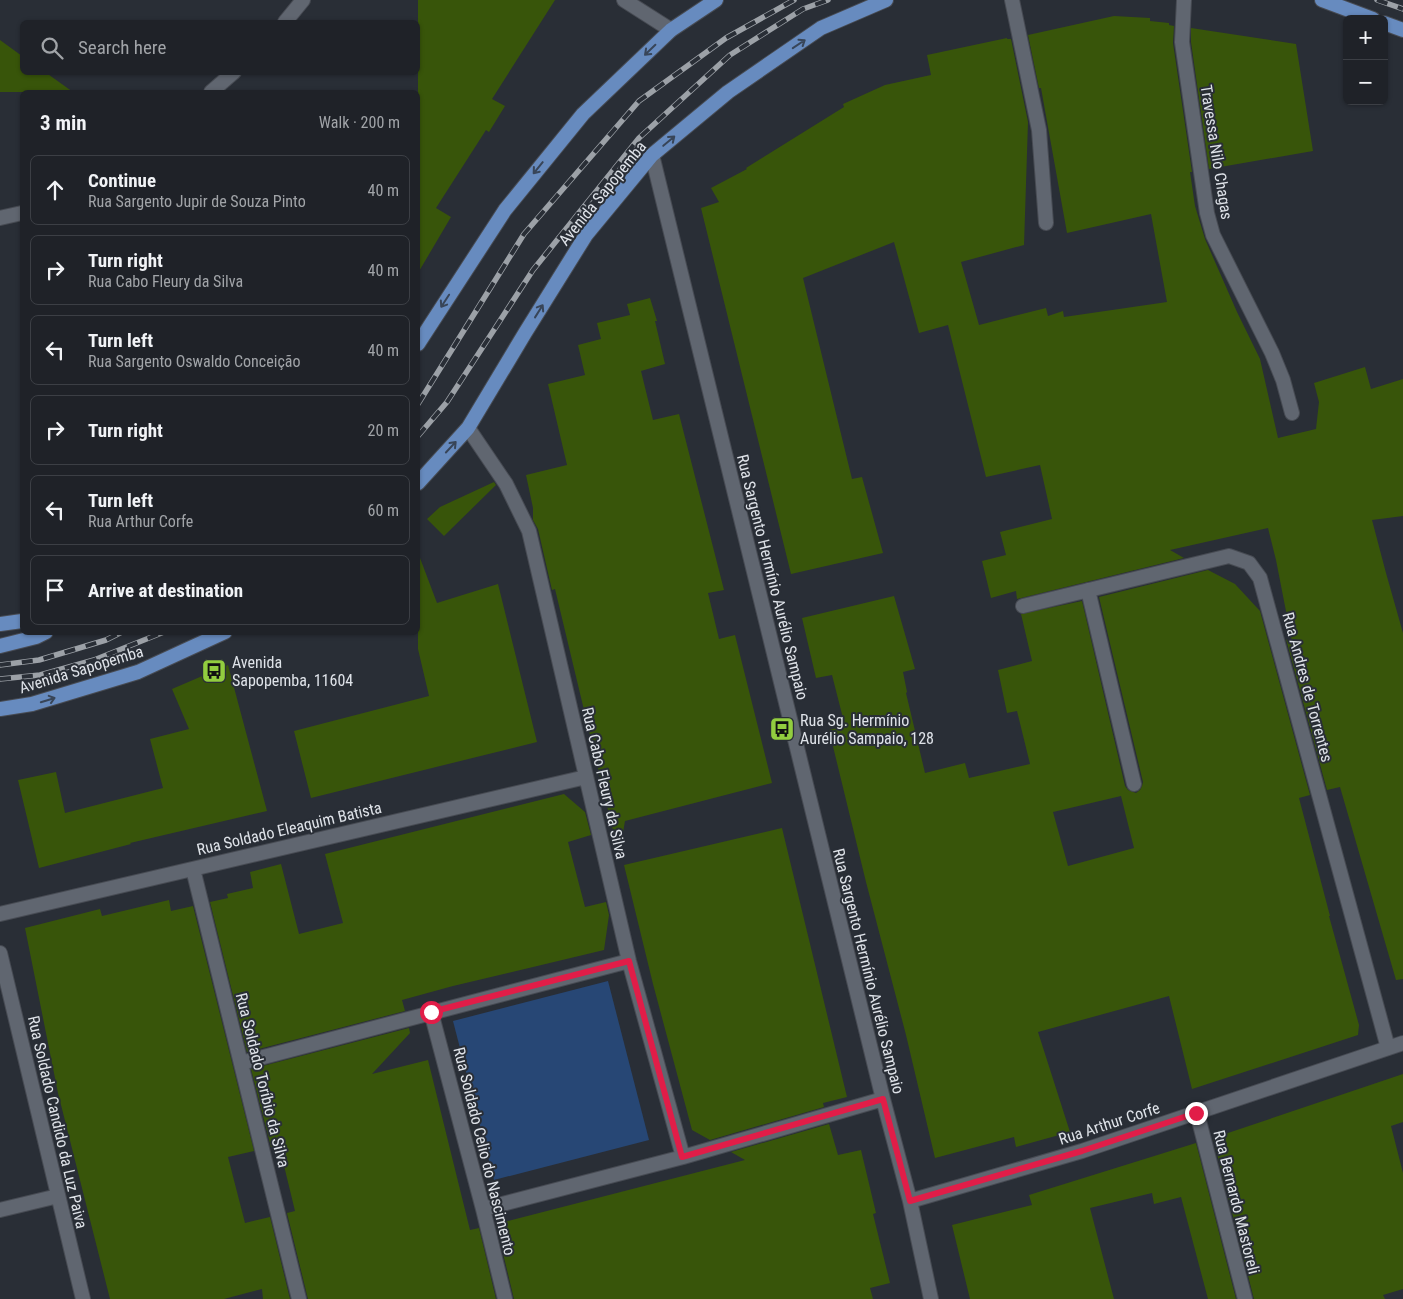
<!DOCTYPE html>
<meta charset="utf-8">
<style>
:root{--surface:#1f2228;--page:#272a30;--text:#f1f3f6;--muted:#a1a4a8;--line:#3c3f45}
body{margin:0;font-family:"Roboto Condensed",sans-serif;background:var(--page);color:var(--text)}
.controls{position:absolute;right:15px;top:15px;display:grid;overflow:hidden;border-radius:8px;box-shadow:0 1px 4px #0004}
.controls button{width:45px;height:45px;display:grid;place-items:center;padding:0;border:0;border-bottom:1px solid var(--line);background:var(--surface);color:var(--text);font:25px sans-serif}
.stop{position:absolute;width:15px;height:15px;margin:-11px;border:4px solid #e11d48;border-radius:50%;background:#fff}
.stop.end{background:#e11d48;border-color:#fff;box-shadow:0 1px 5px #0008}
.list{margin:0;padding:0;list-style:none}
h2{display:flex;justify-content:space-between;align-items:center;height:65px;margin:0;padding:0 20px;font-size:21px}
h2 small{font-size:16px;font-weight:400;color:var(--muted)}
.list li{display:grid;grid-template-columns:32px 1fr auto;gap:15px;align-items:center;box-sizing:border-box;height:70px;margin:0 10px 10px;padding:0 10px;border:1px solid var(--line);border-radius:8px}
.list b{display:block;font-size:19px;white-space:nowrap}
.list p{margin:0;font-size:16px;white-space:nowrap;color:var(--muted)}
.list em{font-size:16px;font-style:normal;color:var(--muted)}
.icon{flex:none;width:28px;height:28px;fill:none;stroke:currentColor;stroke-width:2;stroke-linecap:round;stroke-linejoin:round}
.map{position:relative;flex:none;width:1403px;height:1299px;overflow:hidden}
.search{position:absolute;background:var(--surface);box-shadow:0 1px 4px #0004;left:20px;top:20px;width:400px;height:55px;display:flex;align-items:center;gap:12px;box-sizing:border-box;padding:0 18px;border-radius:8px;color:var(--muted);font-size:19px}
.panel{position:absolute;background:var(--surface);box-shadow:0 1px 4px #0004;left:20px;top:90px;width:400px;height:545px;border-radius:8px}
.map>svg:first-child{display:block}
</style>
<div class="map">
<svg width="1403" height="1299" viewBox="0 0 1403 1299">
<rect width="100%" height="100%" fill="#292e36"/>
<path fill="#274775" d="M 608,981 L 649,1140 L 494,1180 L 453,1021 Z"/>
<path fill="#38550a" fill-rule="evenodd" d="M 418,0 L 555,0 L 492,99 L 505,106 L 489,132 L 486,130 L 436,208 L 451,217 L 418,273 Z
M 1114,16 L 1150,18 L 1150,21 L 1169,23 L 1169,25 L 1174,26 L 1173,43 L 1192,172 L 1190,172 L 1195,206 L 1205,239 L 1237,312 L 1260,359 L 1278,438 L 1316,429 L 1319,402 L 1314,383 L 1365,367 L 1371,389 L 1403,379 L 1403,516 L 1372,520 L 1386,573 L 1403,633 L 1403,979 L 1396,980 L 1340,787 L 1327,790 L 1286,639 L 1293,647 L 1276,560 L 1268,528 L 1170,550 L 1184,558 L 1017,599 L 1016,591 L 991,598 L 982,561 L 1006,555 L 1000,532 L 1052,519 L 1040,465 L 986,477 L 948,325 L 919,333 L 894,242 L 803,278 L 852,479 L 862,477 L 883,553 L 791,574 L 701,208 L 719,202 L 711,188 L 747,169 L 746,168 L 844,107 L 843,104 L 885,85 L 931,75 L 927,55 L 1007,38 L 1007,39 L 1011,39 L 1028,122 L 1024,245 L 961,262 L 979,325 L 1046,308 L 1048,316 L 1063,311 L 1064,317 L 1167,302 L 1151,214 L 1067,233 L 1041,88 L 1039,88 L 1028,35 Z
M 1191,28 L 1296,44 L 1313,151 L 1209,169 L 1191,42 Z
M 0,40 L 22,56 L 22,72 L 45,72 L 73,92 L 0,92 Z
M 650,298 L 657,321 L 655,321 L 665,364 L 641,371 L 653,420 L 679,414 L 724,590 L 708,593 L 719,639 L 735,635 L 772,783 L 625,821 L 619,856 L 555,589 L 552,590 L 538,529 L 533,520 L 533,508 L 526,475 L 567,465 L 548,384 L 585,375 L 578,345 L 601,339 L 597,323 L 630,315 L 627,304 Z
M 494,482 L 496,485 L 444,536 L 427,519 L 440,507 Z
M 418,558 L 420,558 L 437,603 L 498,584 L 537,742 L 311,798 L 294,731 L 429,696 L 418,649 Z
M 1208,570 L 1235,584 L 1260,611 L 1310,795 L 1299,798 L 1330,916 L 1329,916 L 1359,1025 L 1358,1035 L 1192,1089 L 1169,996 L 1038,1032 L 1070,1132 L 1016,1147 L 1014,1137 L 935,1158 L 906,1035 L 866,882 L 829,730 L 845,726 L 832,675 L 816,678 L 802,618 L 894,596 L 915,669 L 903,672 L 907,692 L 906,693 L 925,773 L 965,763 L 969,778 L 1030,764 L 1017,711 L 1007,713 L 998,670 L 1032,661 L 1021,614 L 1082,601 L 1125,786 L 1128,790 L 1136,793 L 1140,790 L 1142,786 L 1143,782 L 1099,597 ZM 1121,796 L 1134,848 L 1068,866 L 1053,812 Z
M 228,665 L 267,811 L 130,843 L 131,844 L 39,868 L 18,780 L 56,772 L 65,813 L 163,788 L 150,739 L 189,729 L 172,689 Z
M 564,794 L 585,812 L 591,835 L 568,842 L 585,907 L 606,902 L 609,915 L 604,950 L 453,986 L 402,1000 L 405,1011 L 247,1052 L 210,902 L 228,898 L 227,894 L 253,888 L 250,872 L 281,864 L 299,934 L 343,923 L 325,854 Z
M 782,828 L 847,1097 L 823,1103 L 824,1107 L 710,1140 L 692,1130 L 653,984 L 624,865 Z
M 169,900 L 171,911 L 193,906 L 254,1151 L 228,1157 L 245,1223 L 270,1217 L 290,1299 L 263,1299 L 262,1289 L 224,1299 L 110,1299 L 58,1093 L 25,928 L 100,909 L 102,916 Z
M 409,1028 L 410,1033 L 372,1074 L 428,1060 L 470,1230 L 479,1228 L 496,1299 L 308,1299 L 287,1213 L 295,1211 L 279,1145 L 271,1147 L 251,1069 Z
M 1403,1074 L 1403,1122 L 1391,1126 L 1403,1173 L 1403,1289 L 1383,1295 L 1385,1299 L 1254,1299 L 1213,1138 Z
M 829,1124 L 838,1155 L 861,1150 L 876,1213 L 873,1214 L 890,1283 L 870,1288 L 873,1299 L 514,1299 L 496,1224 L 745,1160 L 731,1152 Z
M 1196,1143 L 1236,1299 L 1208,1299 L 1181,1197 L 1154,1204 L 1152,1193 L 1090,1208 L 1114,1299 L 970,1299 L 952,1225 L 1032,1205 L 1029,1195 Z"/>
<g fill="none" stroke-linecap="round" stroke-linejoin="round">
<defs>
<path id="service" d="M 1012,0 L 1039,130 L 1046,223"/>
<path id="minor" d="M 624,0 L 671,30
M 1184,0 L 1182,42 L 1207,213 L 1213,235 L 1272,353 L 1283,380 L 1292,413
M 285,22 L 303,0
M 211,92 L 234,72
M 652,155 L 883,1099 L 910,1201 L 931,1299
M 0,218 L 22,213
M 468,428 L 506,484 L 529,531 L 629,961 L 683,1157
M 1088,590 L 1134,784
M 1023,606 L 1229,556 L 1249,563 L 1260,578 L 1388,1048
M 193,869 L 299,1299
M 0,914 L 586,777
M 0,953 L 83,1299
M 431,1012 L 483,1209 L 505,1299
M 241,1063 L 629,961
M 1197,1113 L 1245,1299
M 910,1201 L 1082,1151 L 1403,1043
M 483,1209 L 683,1157 L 883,1099
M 0,1210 L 58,1196"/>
<path id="primary" d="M 1322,0 L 1373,19
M 1384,23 L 1403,30
M 418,344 L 505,210 L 583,114 L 671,30 L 716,0
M 418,483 L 468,428 L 525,333 L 586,235 L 652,155 L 728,92 L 821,28 L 886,0
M 0,624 L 22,621
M 0,646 L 36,637 L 46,632
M 0,709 L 32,704 L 138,672 L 225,632"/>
</defs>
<use href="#service" stroke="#474b53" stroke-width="16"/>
<use href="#minor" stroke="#474b53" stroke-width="16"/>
<use href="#primary" stroke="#474b53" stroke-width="16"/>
<use href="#service" stroke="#606670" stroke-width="14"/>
<use href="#minor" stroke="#606670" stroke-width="14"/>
<use href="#primary" stroke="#678bbf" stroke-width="14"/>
<defs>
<path id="rail" d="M 1377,0 L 1403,9
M 418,404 L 524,234 L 639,101 L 726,38 L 794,0
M 418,436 L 447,402 L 533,270 L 639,138 L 730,55 L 803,9 L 828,0
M 0,665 L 39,660 L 106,640 L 122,632
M 0,679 L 40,675 L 94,660 L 164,632"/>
</defs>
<use href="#rail" stroke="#9ca1a7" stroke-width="5.5"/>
<use href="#rail" stroke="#292e36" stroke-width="4" stroke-dasharray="11" stroke-linecap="butt"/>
</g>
<defs><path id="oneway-shaft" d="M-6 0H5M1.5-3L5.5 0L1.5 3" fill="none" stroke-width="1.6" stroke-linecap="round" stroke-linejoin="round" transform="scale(1.25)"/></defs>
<g stroke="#384558">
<use href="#oneway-shaft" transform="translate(799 44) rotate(-34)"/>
<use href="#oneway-shaft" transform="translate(650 50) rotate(136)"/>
<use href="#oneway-shaft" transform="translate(669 141) rotate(-40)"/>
<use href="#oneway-shaft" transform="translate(538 168) rotate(129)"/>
<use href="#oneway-shaft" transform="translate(445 301) rotate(123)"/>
<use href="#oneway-shaft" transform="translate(539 311) rotate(-58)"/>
<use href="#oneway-shaft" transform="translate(451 447) rotate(-47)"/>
<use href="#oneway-shaft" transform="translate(48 700) rotate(-17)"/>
</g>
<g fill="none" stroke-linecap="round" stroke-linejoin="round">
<path stroke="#e11d48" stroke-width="6" d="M 431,1012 L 629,961 L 682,1157 L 883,1099 L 910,1201 L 1082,1151 L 1196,1113"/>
</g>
<defs>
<symbol id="bus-square" viewBox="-11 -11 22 22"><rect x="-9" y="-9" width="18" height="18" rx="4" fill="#92cd3f" stroke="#292e36"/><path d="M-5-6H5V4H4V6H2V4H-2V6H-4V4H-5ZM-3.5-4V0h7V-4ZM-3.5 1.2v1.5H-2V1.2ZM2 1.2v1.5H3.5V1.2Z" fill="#111"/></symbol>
</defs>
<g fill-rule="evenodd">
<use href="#bus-square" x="200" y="657" width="28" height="28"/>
<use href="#bus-square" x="768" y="715" width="28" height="28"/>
</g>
<g text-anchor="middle" stroke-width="4" stroke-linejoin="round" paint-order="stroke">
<g font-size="16" fill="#dfe3e9" stroke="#292e36">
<text transform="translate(1217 152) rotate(81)" y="6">Travessa Nilo Chagas</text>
<text transform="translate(602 193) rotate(-51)" y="6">Avenida Sapopemba</text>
<text transform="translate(773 577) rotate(76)" y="6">Rua Sargento Hermínio Aurélio Sampaio</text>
<text transform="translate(81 669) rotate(-17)" y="6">Avenida Sapopemba</text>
<text transform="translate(1308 687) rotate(75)" y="6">Rua Andres de Torrentes</text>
<text transform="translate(605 783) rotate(77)" y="6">Rua Cabo Fleury da Silva</text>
<text transform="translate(289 828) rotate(-13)" y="6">Rua Soldado Eleaquim Batista</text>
<text transform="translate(869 971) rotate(76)" y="6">Rua Sargento Hermínio Aurélio Sampaio</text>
<text transform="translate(263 1080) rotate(76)" y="6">Rua Soldado Toríbio da Silva</text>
<text transform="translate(58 1122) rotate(77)" y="6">Rua Soldado Candido da Luz Paiva</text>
<text transform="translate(1109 1123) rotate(-18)" y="6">Rua Arthur Corfe</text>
<text transform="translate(485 1151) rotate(76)" y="6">Rua Soldado Celio do Nascimento</text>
<text transform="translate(1237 1202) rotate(76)" y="6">Rua Bernardo Mastoreli</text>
</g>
<g font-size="16" fill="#dfe3e9" stroke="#292e36" text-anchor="start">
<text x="232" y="668">Avenida<tspan x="232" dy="18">Sapopemba, 11604</tspan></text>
<text x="800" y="726">Rua Sg. Hermínio<tspan x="800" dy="18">Aurélio Sampaio, 128</tspan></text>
</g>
</g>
</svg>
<div class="controls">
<button>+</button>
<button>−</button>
</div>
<div class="stop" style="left:431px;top:1012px"></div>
<div class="stop end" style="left:1196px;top:1113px"></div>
<div class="search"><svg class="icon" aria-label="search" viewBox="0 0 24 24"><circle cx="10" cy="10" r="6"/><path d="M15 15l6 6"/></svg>Search here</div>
<section class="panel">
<h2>3 min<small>Walk · 200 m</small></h2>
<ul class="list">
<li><svg class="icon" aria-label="ahead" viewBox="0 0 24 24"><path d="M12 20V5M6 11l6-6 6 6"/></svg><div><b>Continue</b><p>Rua Sargento Jupir de Souza Pinto</p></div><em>40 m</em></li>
<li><svg class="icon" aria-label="right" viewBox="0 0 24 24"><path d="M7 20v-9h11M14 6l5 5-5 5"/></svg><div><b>Turn right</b><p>Rua Cabo Fleury da Silva</p></div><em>40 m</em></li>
<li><svg class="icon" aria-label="left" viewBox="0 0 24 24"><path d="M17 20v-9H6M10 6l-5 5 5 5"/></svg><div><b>Turn left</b><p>Rua Sargento Oswaldo Conceição</p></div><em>40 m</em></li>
<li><svg class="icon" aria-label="right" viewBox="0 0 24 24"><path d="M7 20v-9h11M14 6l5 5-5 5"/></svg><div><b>Turn right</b></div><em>20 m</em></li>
<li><svg class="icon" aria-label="left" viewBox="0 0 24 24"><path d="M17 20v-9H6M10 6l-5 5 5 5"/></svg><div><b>Turn left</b><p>Rua Arthur Corfe</p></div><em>60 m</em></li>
<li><svg class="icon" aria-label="arrive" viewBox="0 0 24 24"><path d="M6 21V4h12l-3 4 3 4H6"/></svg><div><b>Arrive at destination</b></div></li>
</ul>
</section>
</div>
